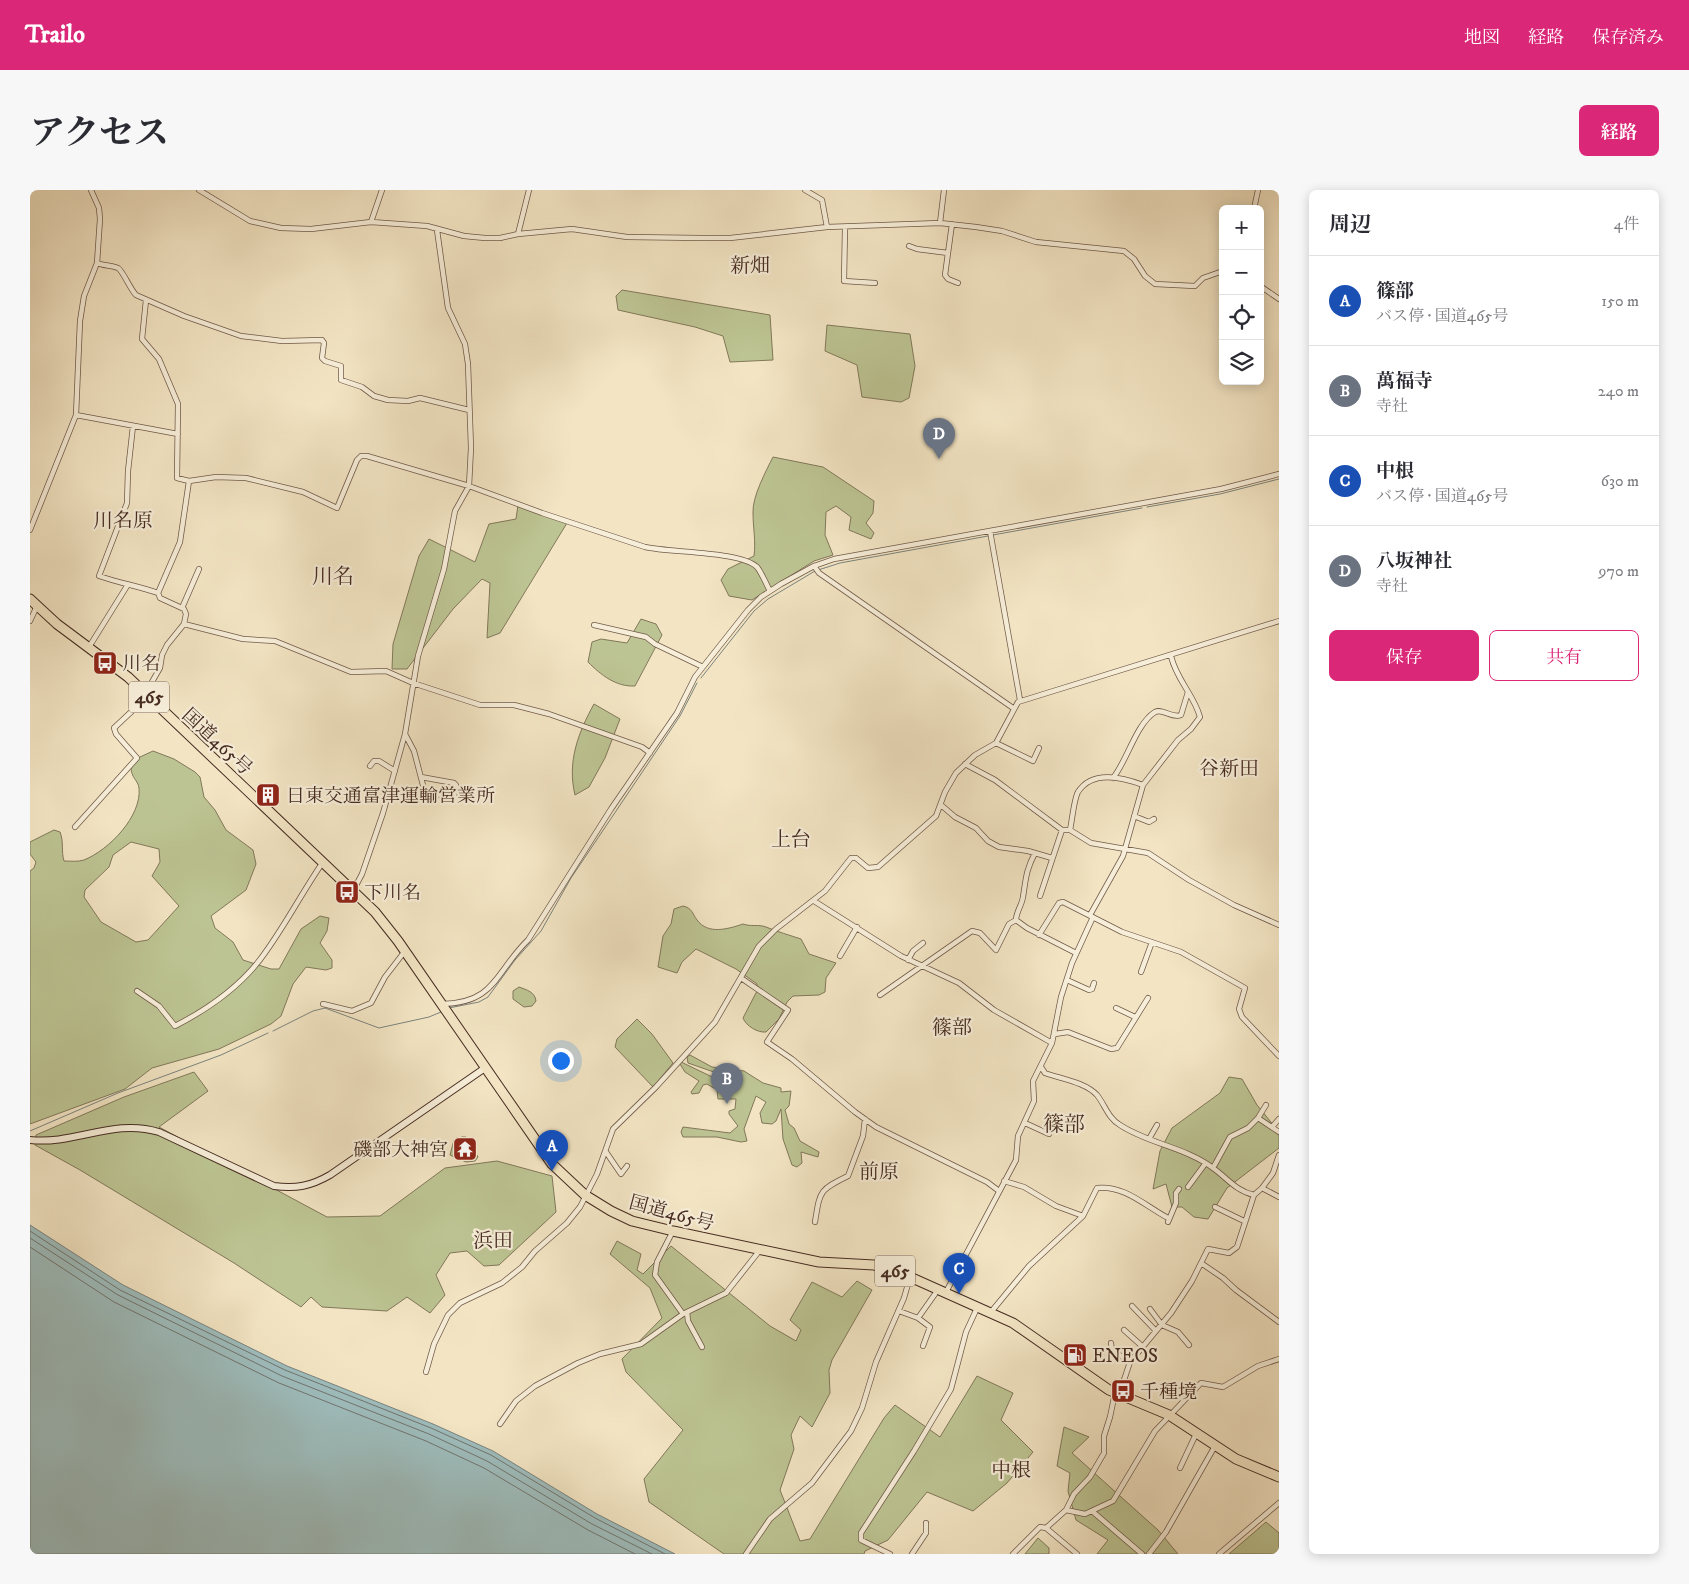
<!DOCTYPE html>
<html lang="ja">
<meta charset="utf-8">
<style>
:root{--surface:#fff;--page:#f7f7f7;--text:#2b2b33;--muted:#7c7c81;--line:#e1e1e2;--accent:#db2777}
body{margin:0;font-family:"IM FELL DW Pica","Noto Serif JP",serif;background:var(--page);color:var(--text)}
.controls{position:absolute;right:15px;top:15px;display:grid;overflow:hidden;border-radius:8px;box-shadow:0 2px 12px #0003}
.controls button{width:45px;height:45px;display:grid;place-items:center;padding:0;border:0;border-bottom:1px solid var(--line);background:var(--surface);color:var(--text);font:25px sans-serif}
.you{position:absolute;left:530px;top:870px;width:18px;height:18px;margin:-12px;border:4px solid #fff;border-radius:50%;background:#1a73e8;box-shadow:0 0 0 8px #1a73e833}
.badge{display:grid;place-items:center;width:32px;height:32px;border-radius:50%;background:var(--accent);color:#fff;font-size:16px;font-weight:700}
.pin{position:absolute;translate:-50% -41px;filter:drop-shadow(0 1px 2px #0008)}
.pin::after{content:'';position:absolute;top:26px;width:18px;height:15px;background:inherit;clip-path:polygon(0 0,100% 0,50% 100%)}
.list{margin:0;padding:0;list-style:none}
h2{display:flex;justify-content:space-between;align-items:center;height:65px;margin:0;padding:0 20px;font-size:21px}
h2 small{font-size:16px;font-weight:400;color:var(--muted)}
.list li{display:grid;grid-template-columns:32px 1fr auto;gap:15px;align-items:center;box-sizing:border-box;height:90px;padding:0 20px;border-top:1px solid var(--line)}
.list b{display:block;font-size:19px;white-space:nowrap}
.list p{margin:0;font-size:16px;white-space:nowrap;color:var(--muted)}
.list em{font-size:16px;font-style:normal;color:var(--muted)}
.actions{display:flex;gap:10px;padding:15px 20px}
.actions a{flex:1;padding:11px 0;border:1px solid var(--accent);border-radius:8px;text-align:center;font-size:18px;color:var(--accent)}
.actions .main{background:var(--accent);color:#fff}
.icon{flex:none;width:28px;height:28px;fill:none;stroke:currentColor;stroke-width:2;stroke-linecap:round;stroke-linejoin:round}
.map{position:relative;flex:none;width:1249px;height:1364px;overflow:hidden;border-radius:8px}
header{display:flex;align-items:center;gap:30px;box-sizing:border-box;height:70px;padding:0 25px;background:var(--accent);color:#fff}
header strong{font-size:24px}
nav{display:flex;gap:28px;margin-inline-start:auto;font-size:18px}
.intro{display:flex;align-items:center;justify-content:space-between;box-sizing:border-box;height:120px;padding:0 30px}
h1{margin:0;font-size:35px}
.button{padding:12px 22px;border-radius:8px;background:var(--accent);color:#fff;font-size:18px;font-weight:700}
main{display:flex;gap:30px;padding:0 30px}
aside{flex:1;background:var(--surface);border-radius:8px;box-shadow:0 2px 12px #0003}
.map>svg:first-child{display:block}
</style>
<header>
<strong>Trailo</strong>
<nav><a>地図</a><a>経路</a><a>保存済み</a></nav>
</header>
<div class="intro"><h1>アクセス</h1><a class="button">経路</a></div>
<main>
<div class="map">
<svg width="1249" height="1364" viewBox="0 0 1249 1364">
<rect width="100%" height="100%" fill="#f3e5c4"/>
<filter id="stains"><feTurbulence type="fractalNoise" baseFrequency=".004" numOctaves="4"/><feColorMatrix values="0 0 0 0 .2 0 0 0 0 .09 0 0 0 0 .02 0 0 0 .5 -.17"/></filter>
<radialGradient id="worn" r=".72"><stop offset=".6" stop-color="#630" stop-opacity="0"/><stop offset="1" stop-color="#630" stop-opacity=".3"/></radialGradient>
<path fill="#bdc493" stroke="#81785a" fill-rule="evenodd" d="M 592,100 L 740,125 L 743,170 L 700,172 L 693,146 L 665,137 L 588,120 L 586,106 Z
M 797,135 L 880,144 L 885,176 L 879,208 L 871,212 L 832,207 L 827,175 L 795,161 Z
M 743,267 L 793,277 L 844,311 L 843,323 L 836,333 L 844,343 L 841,349 L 819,340 L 821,327 L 806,316 L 796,322 L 795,345 L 803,365 L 784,371 L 722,410 L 699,406 L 691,390 L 698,379 L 724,366 C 726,351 723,338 723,323 C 722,307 736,281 743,267 Z
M 488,315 L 537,333 L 470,443 L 457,448 L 460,393 L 452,389 L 423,419 L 377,479 L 362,479 L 363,454 L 389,366 L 399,349 L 445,372 L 459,334 L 486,329 Z
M 611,429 L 626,434 L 632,445 L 605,496 C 586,497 571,485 558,472 L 562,452 L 571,449 L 597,453 Z
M 564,514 L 590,529 L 575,568 L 559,597 L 545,605 C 537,572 548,543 564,514 Z
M 123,561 L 144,569 L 165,582 L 170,587 L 174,607 L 185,620 L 196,640 L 223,660 L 226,674 L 216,700 L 181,726 L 185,738 L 203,752 L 213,770 L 241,779 L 249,779 L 271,739 L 290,726 L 299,728 L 297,741 L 290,753 L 302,770 L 302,778 L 296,780 L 276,777 L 263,794 L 251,826 L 241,834 L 189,859 L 122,878 L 95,899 L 0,934 L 0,681 L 4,678 L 6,672 L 0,664 L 0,652 L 24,640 L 30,642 C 34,652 31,661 34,671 C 41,671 48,672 54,670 C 79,660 112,626 109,598 C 108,590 101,588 101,577 L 110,567 ZM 101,652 L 129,659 L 130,672 L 122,686 L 149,716 L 118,750 L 106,752 L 71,732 L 54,707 L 55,700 L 79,677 L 83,665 Z
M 653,716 C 662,718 662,723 667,730 C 678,745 698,739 713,734 C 721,737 728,734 736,737 C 748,742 759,745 771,749 L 779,764 L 806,773 L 796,788 L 795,802 L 789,805 L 763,806 L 757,812 L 749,829 L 736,842 C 728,843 716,836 713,828 L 727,801 L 727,794 L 706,779 L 666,759 L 652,772 L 647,783 L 628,777 L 633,746 L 641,734 L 644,719 Z
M 489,797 C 497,800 505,802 506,811 L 502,816 L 494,817 L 483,809 L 483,801 Z
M 607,829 L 622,844 L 643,873 L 623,897 L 585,857 L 587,849 Z
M 660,865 L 682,877 L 714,881 L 733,893 L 751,898 L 751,902 L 761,901 L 759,916 L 755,920 L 759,934 L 764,938 L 770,951 L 789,962 L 788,967 L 771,962 L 772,973 L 767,977 L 762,975 L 753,949 L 751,919 L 746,931 L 742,934 L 732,933 L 730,923 L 736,912 L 726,906 L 714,939 L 717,951 L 711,952 L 687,947 L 653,947 L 651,942 L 653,937 L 700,943 L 708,936 L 699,924 L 699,921 L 705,919 L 706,909 L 688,909 L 687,900 L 677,894 L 673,895 L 669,903 L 662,904 L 661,902 L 669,891 L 655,882 L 650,874 L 651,872 L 699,895 L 709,897 L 710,895 L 704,889 L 658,873 L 657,867 Z
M 164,882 L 178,901 L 129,937 L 297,1027 L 350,1026 L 415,978 L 467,971 L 522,986 L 526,1022 L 469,1075 L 454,1076 L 437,1061 L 420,1063 L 406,1085 L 415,1105 L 400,1123 L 377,1107 L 357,1121 L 292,1117 L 281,1107 L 271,1117 L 204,1073 L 50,980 L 5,955 L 6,945 L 94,907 Z
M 1199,887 L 1212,889 L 1227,915 L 1249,942 L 1249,958 L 1197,998 L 1178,1029 L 1164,1027 L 1152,1017 L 1142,1017 L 1136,994 L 1123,999 L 1130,961 L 1142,938 L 1190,903 Z
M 432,947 L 436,947 L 447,959 L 442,961 L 434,956 L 432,961 L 447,965 L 448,967 L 445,971 L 436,972 L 420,965 L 424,950 Z
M 587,1051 L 611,1064 L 607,1080 L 613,1084 L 641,1056 L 740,1136 L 766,1151 L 771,1140 L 760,1130 L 782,1092 L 812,1107 L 827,1091 L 842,1100 L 802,1170 L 799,1180 L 800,1203 L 782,1237 L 770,1226 L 761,1245 L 764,1259 L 750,1300 L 770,1351 L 780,1349 L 854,1228 L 865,1215 L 910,1247 L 947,1186 L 983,1203 L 971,1230 L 1003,1262 L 977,1293 L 943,1321 L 897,1302 L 858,1350 L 835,1361 L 834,1364 L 694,1364 L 619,1312 L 614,1289 L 653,1240 L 596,1182 L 592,1169 L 632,1128 L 620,1098 L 580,1064 Z
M 1034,1237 L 1059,1247 L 1042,1263 L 1128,1340 L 1148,1364 L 1067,1364 L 1078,1350 L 1046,1330 L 1038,1301 L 1040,1283 L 1027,1276 Z
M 1236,1332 L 1249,1343 L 1249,1364 L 1199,1364 Z
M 1008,1348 L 1019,1358 L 1019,1364 L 995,1364 Z"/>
<path fill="#9ebdbd" stroke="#7a837f" d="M 0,1035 L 93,1095 L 257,1176 L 403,1234 L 463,1261 L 567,1324 L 645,1364 L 0,1364 Z"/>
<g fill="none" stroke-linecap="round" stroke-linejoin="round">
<path stroke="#72746f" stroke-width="1" d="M 0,1041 L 90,1100 L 255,1180 L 401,1238 L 461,1265 L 565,1328 L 635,1364
M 0,1048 L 88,1105 L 252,1186 L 399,1244 L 457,1271 L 562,1334 L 622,1364
M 0,1057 L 84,1112 L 249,1193 L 396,1251 L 454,1278 L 558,1340 L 605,1364"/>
<path stroke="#7a837f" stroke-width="1" d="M 1117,317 L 1190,304 L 1249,289
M 963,345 L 1112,318
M 671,488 L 724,421 L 738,409 L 785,381 L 810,373 L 958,346
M 419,818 L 449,812 L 458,807 L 485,770 L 511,741 L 541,688 L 650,526 L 667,493
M 243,841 L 283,821 L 295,818 L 349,838 L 399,827 L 411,822
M 0,941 L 88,903 L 191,865 L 238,843"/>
<defs>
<path id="street" d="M 169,0 L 220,31 L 251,38 L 281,39 L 341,32 L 397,36 L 434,46 L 455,48 L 470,48 L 488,44 L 542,39 L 597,47 L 671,48 L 700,48 L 797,37 L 910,33 L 946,37 L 972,41 L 1006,52 L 1094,61 L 1104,69 L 1115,86 L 1125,94 L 1165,96 L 1173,88 L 1193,81
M 775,0 L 792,10 L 797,37
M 1224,19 L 1228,0
M 341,32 L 352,0
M 910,33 L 914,0
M 922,34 L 915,85 L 918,89 L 928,93
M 815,38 L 814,91 L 845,93
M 488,44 L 499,0
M 879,56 L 887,59 L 918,63
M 67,73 C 74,76 81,75 88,78 C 93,81 100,99 106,105 L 154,126 L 211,146 L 252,151 L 292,150 L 294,153 L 292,168 L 295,171 L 311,176 L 311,190 L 332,197 L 344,206 L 358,210 L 378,211 L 390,208 L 439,220
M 1230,96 L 1249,109
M 116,110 L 112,149 L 129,169 L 148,214 L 147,288 L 159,291 L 186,287 L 216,288 L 273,302 L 307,318 L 327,270 L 331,266 L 337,266 L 439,296 L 512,323 L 615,357 C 641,363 710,361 727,377 C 732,383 736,394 740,401
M 46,225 L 148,244
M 103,236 L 98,281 L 97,313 L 69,386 C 89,393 108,396 128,403 L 130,408 L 154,419 L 156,424 L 154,434 L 137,455 L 132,465 L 130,478 L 115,504
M 0,340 L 46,225 L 50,131 L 54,106 L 67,73 L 70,29 L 69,18 L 61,0
M 960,341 L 990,510
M 784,376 L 789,383 L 983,518
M 128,403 L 150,352 L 159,291
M 152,418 L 169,379
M 0,431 L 7,416
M 154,434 L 213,449 L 245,451 L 321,482 L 356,481 L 383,493 L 450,515 L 484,515 L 519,524 L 612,557 L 620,563
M 564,435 L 616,447 L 625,454 L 673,477
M 59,457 L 97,396
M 375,544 L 384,561 L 394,599 L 400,603 L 424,607 L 426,595 L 424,593 L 391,587
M 966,553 L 1003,571 L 1009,558
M 935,574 L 965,590 L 1032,640 L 1040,640 L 1061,653 L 1118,663 L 1159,690 L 1204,715 L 1249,735
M 340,576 L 344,571 L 349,571 L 365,581
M 1083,588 C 1097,571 1106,534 1125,522 C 1133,518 1142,529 1151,525 L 1158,502
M 911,615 L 925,627 L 946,638 L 958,651 L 969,657 L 998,661 L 1022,668
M 1104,626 L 1119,632 L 1124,629
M 45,637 L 107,568 L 86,544 L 84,538 L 118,506
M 1040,640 C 1042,631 1044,609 1048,602 C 1062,580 1092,587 1113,595
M 1005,663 C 996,680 996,688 993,707 C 992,715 986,722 986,730 L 997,738 L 1046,763
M 323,701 L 332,684 L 353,623 L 375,544 L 388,466 L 414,379 L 425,321 L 439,296 L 441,258 L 438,174 L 435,154 L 418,118 L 407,40
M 1010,706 L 1032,640
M 784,711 L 871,766 L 929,793 L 964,820 L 1022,853
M 1060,725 L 1093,666 L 1113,595 L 1148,550 L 1161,539 L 1170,527 C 1164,505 1146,489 1141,466
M 1009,745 L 1029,713 L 1033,712 L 1092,742 L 1151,762 L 1215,798 L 1209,819 L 1212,827 L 1249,866
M 810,766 L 827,737
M 878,770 L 883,761 L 893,753
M 1111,782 L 1122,752
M 711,788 L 758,820 L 737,852 L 762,869 L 825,922 L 846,937 L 957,992 L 969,1001
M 1037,790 L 1059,800 L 1062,799 L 1064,793
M 107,801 L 129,816 L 145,836 C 180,818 215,793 237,760 C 257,732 273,701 293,672
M 850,805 L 942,741 L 950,743 L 966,760 L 979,734 L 986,730
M 293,814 L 322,821 L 341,813 L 355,787 L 375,761
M 412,814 C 466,813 465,782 498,750 L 581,619 L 647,523 L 665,487 L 718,420 L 731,407 L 751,394 L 784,376 L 804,369 L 1191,299 L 1249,284
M 1086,818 L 1105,827
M 1025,844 L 1038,842 L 1081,859 L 1087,858 L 1118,808
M 1011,877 L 1015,883 C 1031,889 1055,892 1067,905 C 1075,915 1078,928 1090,935 C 1119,954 1155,957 1183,978 C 1197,988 1206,1001 1224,1005
M 1228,928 L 1249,942
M 995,933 L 1019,944
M 1242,937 L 1249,929
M 1119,949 L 1127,935
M 576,962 L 591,984 L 597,976
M 1183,978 L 1200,947 L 1218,938 L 1228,928 L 1236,915
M 974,991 L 994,997 L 1026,1016 L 1053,1026
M 1158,997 L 1175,974
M 1232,998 L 1249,1007
M 1185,1017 L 1214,1031
M 785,1032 C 790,1001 789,1000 818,986 L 833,946 L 835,929
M 1138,1032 L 1146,1013 L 1146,1003 L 1149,999
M 643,1041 L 627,1072 L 625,1085 L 653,1124
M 1171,1073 L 1193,1088 L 1206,1100 L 1249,1132
M 916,1102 L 986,970 L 988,946 L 1004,911 L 1003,891 L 1022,853 L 1031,807 L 1042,773 L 1063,727
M 1102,1116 L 1126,1141
M 1120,1119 L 1132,1135 L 1148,1142 L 1159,1155
M 869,1121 L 888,1128 L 900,1137 L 893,1156
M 657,1122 L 658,1131 L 672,1157
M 961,1122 L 999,1076 L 1053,1026 L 1067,998 C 1095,995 1115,1016 1138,1028
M 888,1128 L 905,1104
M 1094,1140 L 1113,1157
M 1081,1153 L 1082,1160 L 1100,1172
M 396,1182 L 404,1154 L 418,1125 L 430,1113 L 472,1093 L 492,1077 L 505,1061 L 537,1033 L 550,1017 L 567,984 L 583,939 L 626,897 L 685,832 L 729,756 L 746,739 L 795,701 L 821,668 L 826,668 L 838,678 L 848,677 L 906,626 L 915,602 L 926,583 L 945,565 L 966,553 L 988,512 L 1249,431
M 1089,1205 L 1100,1172 L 1141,1123 L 1162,1091 L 1178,1059 L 1199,1063 L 1207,1057 L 1224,1005 L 1232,998 L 1243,983 L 1249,965
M 470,1234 L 486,1211 L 505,1196 L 548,1173 L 570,1164 L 611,1154 L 653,1124 L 696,1103 L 730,1060
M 1150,1278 L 1166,1244
M 1036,1320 L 1055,1324 L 1083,1311 L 1125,1241 L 1171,1193 L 1193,1197 L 1228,1176 L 1249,1169
M 1062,1321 L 1112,1364
M 1016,1338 L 1036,1320 L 1044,1304 L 1060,1287 L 1074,1263 L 1074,1246 L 1080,1227 L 1085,1203
M 716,1364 L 740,1329 L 782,1293 L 821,1241 L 832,1218 L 846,1172 L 874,1108 L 880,1087
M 860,1364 L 831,1350 L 831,1343 L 884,1261 L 921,1199 L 936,1142 L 948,1116
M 882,1364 L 896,1343 L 896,1333
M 983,1364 L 1010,1337 L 1016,1338 L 1047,1364
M 1119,1364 L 1136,1342 L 1185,1256
M 1189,1364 L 1249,1313"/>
<path id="secondary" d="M 0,950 C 45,955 83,928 129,942 L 244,996 C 266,999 281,996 300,985 L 455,878"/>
<path id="highway" d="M 0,409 L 27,434 L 98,487 L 345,722 L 368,751 L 522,974 L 555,1005 L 581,1021 L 602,1031 L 643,1041 L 789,1072 L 844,1075 L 880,1087 L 983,1133 L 1079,1200 L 1139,1225 L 1206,1269 L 1249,1287"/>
</defs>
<use href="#street" stroke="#705a4a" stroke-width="6"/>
<use href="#secondary" stroke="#452b21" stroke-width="8"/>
<use href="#highway" stroke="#452b21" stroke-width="11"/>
<use href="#street" stroke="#f7eed9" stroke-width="4.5"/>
<use href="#secondary" stroke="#f7eed9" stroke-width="6"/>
<use href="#highway" stroke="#f3e5c4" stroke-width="9"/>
</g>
<defs>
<symbol id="bus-square" viewBox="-11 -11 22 22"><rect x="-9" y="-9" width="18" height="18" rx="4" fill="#8f2418" stroke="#f7eed9"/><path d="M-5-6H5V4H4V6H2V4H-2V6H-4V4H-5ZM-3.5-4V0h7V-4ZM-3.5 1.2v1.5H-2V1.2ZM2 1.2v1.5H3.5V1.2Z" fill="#fff"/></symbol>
<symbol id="building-square" viewBox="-11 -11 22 22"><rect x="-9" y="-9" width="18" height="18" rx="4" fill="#8f2418" stroke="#f7eed9"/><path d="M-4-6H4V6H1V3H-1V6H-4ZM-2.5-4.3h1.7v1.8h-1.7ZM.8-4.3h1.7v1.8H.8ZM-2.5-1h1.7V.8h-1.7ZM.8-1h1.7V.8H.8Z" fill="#fff"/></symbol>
<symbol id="temple-square" viewBox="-11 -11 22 22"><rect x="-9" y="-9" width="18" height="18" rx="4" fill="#8f2418" stroke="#f7eed9"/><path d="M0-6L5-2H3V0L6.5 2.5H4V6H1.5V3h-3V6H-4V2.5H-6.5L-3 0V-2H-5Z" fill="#fff"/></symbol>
<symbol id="fuel-square" viewBox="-11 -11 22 22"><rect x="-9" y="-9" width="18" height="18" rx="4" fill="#8f2418" stroke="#f7eed9"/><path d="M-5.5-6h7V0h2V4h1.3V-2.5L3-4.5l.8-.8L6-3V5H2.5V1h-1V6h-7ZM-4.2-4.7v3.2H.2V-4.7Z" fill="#fff"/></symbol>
</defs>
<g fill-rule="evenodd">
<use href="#bus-square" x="61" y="459" width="28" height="28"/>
<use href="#building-square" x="224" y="591" width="28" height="28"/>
<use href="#bus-square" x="303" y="688" width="28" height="28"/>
<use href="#temple-square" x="421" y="945" width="28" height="28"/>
<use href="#fuel-square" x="1031" y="1151" width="28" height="28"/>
<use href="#bus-square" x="1079" y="1187" width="28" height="28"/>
</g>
<g text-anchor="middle" stroke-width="4.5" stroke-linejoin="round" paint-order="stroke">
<g fill="#f7eed9" stroke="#7a6658" stroke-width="1">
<rect x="99" y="491.5" width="40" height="31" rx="4"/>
<rect x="845" y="1065.5" width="40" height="31" rx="4"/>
</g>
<g font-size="18" font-weight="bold" fill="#452b21">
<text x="119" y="513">465</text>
<text x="865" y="1087">465</text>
</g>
<g font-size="19" fill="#452b21" stroke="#f7eed9" text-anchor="start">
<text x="92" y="480">川名</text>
<text x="256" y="612">日東交通富津運輸営業所</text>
<text x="334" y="709">下川名</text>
<text x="418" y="966" text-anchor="end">磯部大神宮</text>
<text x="1062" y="1172">ENEOS</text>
<text x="1110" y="1208">千種境</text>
</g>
<g font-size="19" fill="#452b21" stroke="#f7eed9">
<text transform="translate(188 551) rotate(43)" y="7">国道465号</text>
<text transform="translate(642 1022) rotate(15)" y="7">国道465号</text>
</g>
<g font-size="20" fill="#452b21" stroke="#f7eed9">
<text x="720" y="82">新畑</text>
<text x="93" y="337">川名原</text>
<text x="1199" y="585">谷新田</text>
<text x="761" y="656">上台</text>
<text x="922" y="844">篠部</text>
<text x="849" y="988">前原</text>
<text x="463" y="1057">浜田</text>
<text x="981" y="1287">中根</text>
</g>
<g font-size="21" fill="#452b21" stroke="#f7eed9">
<text x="303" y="393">川名</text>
<text x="1034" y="941">篠部</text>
</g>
</g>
<rect width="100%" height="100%" filter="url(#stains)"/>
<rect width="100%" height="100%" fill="url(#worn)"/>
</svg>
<div class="controls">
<button>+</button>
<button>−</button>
<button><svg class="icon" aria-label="locate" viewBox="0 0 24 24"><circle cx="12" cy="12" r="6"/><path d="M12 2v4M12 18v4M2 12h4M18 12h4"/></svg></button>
<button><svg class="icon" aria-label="layers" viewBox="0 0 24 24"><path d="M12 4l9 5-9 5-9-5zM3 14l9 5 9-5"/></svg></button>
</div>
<div class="you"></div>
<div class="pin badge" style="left:522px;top:981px;background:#1a4fb4">A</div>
<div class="pin badge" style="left:697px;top:914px;background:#6b7280">B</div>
<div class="pin badge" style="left:929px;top:1104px;background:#1a4fb4">C</div>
<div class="pin badge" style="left:909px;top:269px;background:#6b7280">D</div>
</div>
<aside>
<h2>周辺<small>4件</small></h2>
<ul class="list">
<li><span class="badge" style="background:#1a4fb4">A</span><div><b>篠部</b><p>バス停 · 国道465号</p></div><em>150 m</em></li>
<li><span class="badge" style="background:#6b7280">B</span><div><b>萬福寺</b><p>寺社</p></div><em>240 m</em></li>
<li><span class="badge" style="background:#1a4fb4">C</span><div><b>中根</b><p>バス停 · 国道465号</p></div><em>630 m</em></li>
<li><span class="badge" style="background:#6b7280">D</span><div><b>八坂神社</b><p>寺社</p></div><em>970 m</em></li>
</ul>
<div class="actions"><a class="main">保存</a><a>共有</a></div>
</aside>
</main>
